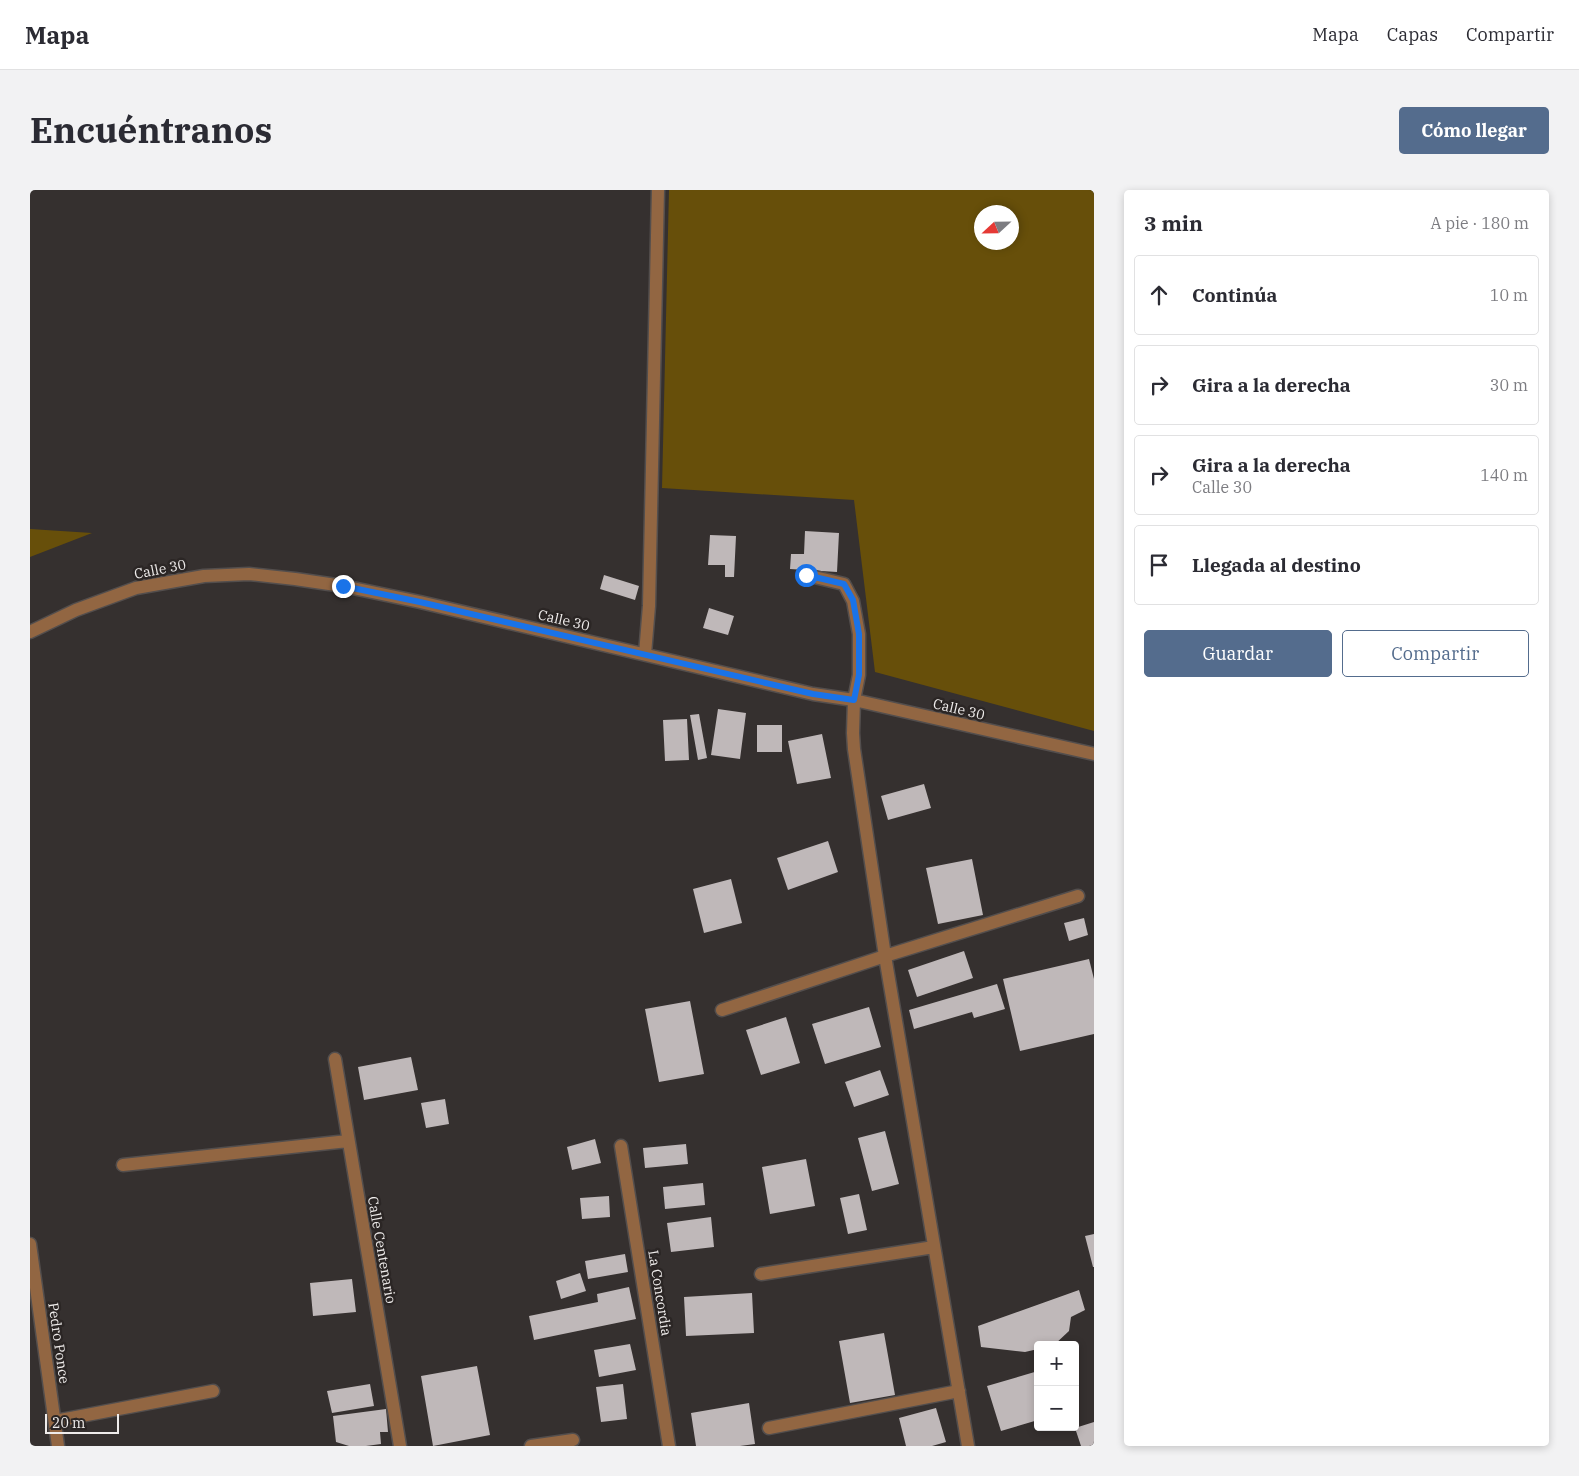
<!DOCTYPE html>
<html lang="es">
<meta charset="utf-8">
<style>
:root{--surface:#fff;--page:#f2f2f3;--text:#2b2b33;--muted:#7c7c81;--line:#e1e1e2;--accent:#546c8d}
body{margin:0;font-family:"IBM Plex Serif",serif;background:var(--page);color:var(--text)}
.controls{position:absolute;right:15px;bottom:15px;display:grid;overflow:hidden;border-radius:5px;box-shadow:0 2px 8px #0003}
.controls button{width:45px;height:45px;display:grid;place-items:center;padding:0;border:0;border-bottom:1px solid var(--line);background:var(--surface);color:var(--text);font:25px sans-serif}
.compass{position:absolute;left:944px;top:15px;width:45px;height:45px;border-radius:50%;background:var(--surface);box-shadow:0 2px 8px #0003;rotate:248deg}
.scale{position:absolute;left:15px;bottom:12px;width:74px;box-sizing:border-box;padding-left:5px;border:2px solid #efeceb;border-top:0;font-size:14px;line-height:18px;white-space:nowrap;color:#efeceb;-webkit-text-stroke:4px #2b2625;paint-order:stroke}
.stop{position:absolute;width:15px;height:15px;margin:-11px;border:4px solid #1a73e8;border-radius:50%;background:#fff}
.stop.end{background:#1a73e8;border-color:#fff;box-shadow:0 1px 5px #0008}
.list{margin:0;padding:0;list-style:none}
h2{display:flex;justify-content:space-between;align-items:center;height:65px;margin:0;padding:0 20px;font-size:21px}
h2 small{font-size:16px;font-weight:400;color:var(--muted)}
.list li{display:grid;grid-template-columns:32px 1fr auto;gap:15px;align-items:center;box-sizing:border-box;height:80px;margin:0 10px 10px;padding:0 10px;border:1px solid var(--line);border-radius:5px}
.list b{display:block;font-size:19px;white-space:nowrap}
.list p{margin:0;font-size:16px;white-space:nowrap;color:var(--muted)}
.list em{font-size:16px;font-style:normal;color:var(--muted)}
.actions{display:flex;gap:10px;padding:15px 20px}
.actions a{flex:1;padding:11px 0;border:1px solid var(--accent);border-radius:5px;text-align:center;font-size:18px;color:var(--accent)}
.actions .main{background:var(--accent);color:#fff}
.icon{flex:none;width:28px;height:28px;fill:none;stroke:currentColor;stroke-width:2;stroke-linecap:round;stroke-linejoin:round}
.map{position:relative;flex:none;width:1064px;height:1256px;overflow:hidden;border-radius:5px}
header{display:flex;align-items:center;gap:30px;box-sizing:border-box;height:70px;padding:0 25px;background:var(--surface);border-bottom:1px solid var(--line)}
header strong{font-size:24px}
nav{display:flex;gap:28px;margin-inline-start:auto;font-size:18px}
.intro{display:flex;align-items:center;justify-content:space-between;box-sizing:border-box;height:120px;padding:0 30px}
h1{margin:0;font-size:35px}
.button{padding:12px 22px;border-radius:5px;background:var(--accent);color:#fff;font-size:18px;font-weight:700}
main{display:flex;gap:30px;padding:0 30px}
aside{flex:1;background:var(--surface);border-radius:5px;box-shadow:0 2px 8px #0003}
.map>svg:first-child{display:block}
</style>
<header>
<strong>Mapa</strong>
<nav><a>Mapa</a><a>Capas</a><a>Compartir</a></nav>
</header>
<div class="intro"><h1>Encuéntranos</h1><a class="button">Cómo llegar</a></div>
<main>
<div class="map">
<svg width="1064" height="1256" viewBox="0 0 1064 1256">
<rect width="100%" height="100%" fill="#35302f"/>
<path fill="#674f0a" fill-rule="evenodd" d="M 639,0 L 1064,0 L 1064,541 L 845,482 L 824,310 L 632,298 ZM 952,22 L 982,22 L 982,52 L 952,52 Z
M 0,339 L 62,343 L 0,367 Z"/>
<path fill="#bfb8b9" d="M 775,341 L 809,343 L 807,382 L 760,379 L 761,364 L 774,364 Z
M 680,345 L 706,346 L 704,387 L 695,387 L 695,375 L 678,375 Z
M 574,385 L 609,396 L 605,410 L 570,399 Z
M 679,418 L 704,426 L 698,445 L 673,438 Z
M 688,519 L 716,523 L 710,569 L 681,565 Z
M 669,524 L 677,568 L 668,570 L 660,525 Z
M 657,529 L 659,570 L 635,571 L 633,530 Z
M 727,535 L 752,535 L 752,562 L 727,562 Z
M 792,544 L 801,588 L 767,594 L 758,551 Z
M 894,594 L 901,618 L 858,630 L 851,606 Z
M 798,651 L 808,682 L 758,700 L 747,668 Z
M 942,669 L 953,725 L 908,734 L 896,678 Z
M 701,689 L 712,733 L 674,743 L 663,699 Z
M 1054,728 L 1058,745 L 1039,751 L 1034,733 Z
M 934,761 L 943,788 L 887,807 L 878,780 Z
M 1059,769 L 1064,789 L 1064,844 L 990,861 L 973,789 Z
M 967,794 L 975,819 L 944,828 L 942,822 L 884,839 L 879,820 Z
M 660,811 L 674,884 L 629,892 L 615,819 Z
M 839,817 L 851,857 L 795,874 L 782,834 Z
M 756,827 L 770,873 L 731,885 L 716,840 Z
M 381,867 L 388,900 L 334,910 L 328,877 Z
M 850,880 L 859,905 L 824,917 L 815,892 Z
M 415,909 L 419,934 L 396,938 L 391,913 Z
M 855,941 L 869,994 L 842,1001 L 828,948 Z
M 565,949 L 571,973 L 542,980 L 537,957 Z
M 656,954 L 658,974 L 615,978 L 613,958 Z
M 776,969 L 785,1016 L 740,1024 L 732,977 Z
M 673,993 L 675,1015 L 635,1019 L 633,997 Z
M 829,1004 L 837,1040 L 818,1044 L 810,1008 Z
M 579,1006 L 580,1027 L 552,1029 L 550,1008 Z
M 681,1027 L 684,1057 L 641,1062 L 637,1033 Z
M 1064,1044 L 1064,1077 L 1063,1077 L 1055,1046 Z
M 595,1064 L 598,1082 L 558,1089 L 555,1071 Z
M 550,1083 L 556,1101 L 531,1109 L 526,1091 Z
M 322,1089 L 326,1122 L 283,1126 L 280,1093 Z
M 599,1097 L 606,1129 L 504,1150 L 499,1126 L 568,1112 L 567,1104 Z
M 1049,1100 L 1055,1120 L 1041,1127 L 1039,1141 L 1024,1155 L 1008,1155 L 1008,1159 L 995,1162 L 951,1157 L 948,1136 Z
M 722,1103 L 724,1143 L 656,1146 L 654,1107 Z
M 854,1143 L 865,1205 L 820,1213 L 809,1151 Z
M 600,1154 L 606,1180 L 569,1187 L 564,1160 Z
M 447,1176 L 460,1245 L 403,1256 L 391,1186 Z
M 1008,1181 L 1008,1230 L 971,1241 L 957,1196 Z
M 340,1194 L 344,1216 L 302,1223 L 297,1201 Z
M 593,1194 L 597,1229 L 571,1232 L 566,1197 Z
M 719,1213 L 725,1254 L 710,1256 L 666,1256 L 661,1223 Z
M 906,1218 L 916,1252 L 902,1256 L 876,1256 L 869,1228 Z
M 356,1219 L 358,1242 L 350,1242 L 351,1254 L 336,1256 L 319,1256 L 306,1252 L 303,1226 Z
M 1064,1232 L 1064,1256 L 1051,1256 L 1045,1238 Z"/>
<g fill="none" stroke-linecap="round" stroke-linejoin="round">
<defs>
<path id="minor" d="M 776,385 L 814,394 L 823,411 L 829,444 L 829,485 L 824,510 L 823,543 L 824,559 L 855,766 L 938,1256
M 0,442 L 46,420 L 106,398 L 174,386 L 219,384 L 265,389 L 313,396 L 390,412 L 783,504 L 824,510 L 1064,564
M 615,464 L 619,416 L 628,0
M 692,820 L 855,766 L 1048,706
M 305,869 L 370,1256
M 591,956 L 639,1256
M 93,975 L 318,951
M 0,1054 L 28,1256
M 731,1084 L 904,1057
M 25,1231 L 183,1201
M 739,1238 L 929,1201
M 501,1256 L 543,1250"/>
</defs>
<use href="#minor" stroke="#534e4d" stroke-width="15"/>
<use href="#minor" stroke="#926642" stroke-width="12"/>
</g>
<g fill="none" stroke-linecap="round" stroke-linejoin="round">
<path stroke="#1a73e8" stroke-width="6" d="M 313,396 L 390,412 L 783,504 L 824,510 L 829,485 L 829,444 L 823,410 L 814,394 L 776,385"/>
</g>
<g text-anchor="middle" stroke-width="5" stroke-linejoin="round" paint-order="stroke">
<g font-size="14" fill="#efeceb" stroke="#2b2625">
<text transform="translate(130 379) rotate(-11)" y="5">Calle 30</text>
<text transform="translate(534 430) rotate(13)" y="5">Calle 30</text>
<text transform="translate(929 519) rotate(13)" y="5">Calle 30</text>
<text transform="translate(352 1060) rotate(80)" y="5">Calle Centenario</text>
<text transform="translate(630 1103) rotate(81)" y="5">La Concordia</text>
<text transform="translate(29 1153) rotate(82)" y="5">Pedro Ponce</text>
</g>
</g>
</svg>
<div class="controls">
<button>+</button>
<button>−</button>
</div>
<svg class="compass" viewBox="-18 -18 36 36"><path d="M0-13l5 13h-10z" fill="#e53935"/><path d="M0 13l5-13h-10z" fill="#7c7c81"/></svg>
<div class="scale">20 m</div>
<div class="stop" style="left:776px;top:385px"></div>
<div class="stop end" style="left:313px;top:396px"></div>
</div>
<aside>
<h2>3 min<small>A pie · 180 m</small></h2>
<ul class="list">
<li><svg class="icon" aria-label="ahead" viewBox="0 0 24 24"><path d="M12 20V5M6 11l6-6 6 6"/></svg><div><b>Continúa</b></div><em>10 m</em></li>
<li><svg class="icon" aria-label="right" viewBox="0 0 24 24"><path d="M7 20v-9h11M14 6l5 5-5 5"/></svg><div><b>Gira a la derecha</b></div><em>30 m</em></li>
<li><svg class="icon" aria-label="right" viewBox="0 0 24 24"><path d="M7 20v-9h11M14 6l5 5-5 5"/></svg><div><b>Gira a la derecha</b><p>Calle 30</p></div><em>140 m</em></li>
<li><svg class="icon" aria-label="arrive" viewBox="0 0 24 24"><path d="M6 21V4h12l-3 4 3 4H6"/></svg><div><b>Llegada al destino</b></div></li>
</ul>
<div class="actions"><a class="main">Guardar</a><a>Compartir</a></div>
</aside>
</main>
